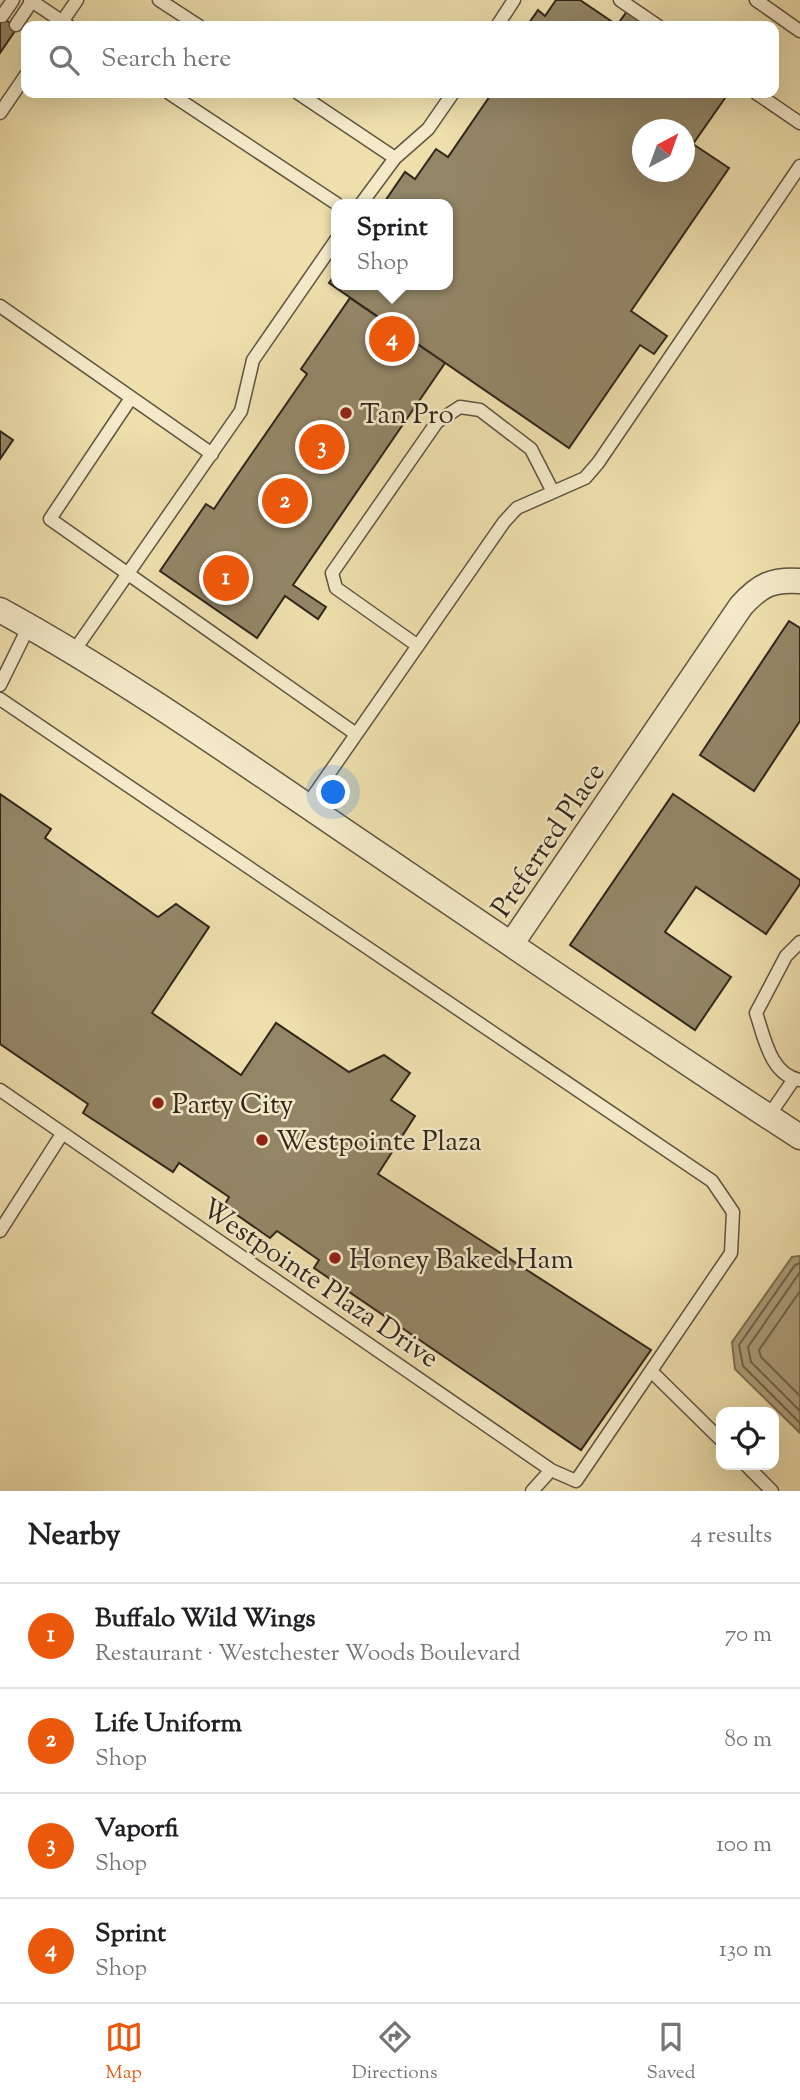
<!DOCTYPE html>
<meta charset="utf-8">
<style>
:root{--surface:#fff;--page:#f2f2f2;--text:#202124;--muted:#757577;--line:#e0e0e0;--accent:#ea580c}
body{margin:0;font-family:"Sorts Mill Goudy",serif;background:var(--page);color:var(--text)}
.controls{position:absolute;right:21px;bottom:21px;display:grid;overflow:hidden;border-radius:14px;box-shadow:0 7px 28px #0002}
.controls button{width:63px;height:63px;display:grid;place-items:center;padding:0;border:0;border-bottom:2px solid var(--line);background:var(--surface);color:var(--text);font:35px sans-serif}
.compass{position:absolute;left:632px;top:119px;width:63px;height:63px;border-radius:50%;background:var(--surface);box-shadow:0 7px 28px #0002;rotate:41deg}
.you{position:absolute;left:334px;top:793px;width:24px;height:24px;margin:-18px;border:5px solid #fff;border-radius:50%;background:#1a73e8;box-shadow:0 0 0 10px #1a73e833}
.badge{display:grid;place-items:center;width:46px;height:46px;border-radius:50%;background:var(--accent);color:#fff;font-size:23px;font-weight:700}
.pin{position:absolute;translate:-50% -50%;border:4px solid #fff;box-shadow:0 2px 7px #0006}
.popup{position:absolute;left:331px;top:199px;width:122px;height:91px;box-sizing:border-box;display:grid;place-content:center;border-radius:14px;background:var(--surface);filter:drop-shadow(0 2px 5px #0005);font-size:23px;white-space:nowrap;color:var(--muted)}
.popup b{font-size:26px;color:var(--text)}
.popup::after{content:'';position:absolute;left:50%;top:100%;margin-left:-14px;border:14px solid transparent;border-top-color:var(--surface)}
.list{margin:0;padding:0;list-style:none}
h2{display:flex;justify-content:space-between;align-items:center;height:91px;margin:0;padding:0 28px;font-size:30px}
h2 small{font-size:23px;font-weight:400;color:var(--muted)}
.list li{display:grid;grid-template-columns:46px 1fr auto;gap:21px;align-items:center;box-sizing:border-box;height:105px;padding:0 28px;border-top:2px solid var(--line)}
.list b{display:block;font-size:26px;white-space:nowrap}
.list p{margin:0;font-size:23px;white-space:nowrap;color:var(--muted)}
.list em{font-size:23px;font-style:normal;color:var(--muted)}
.icon{flex:none;width:38px;height:38px;fill:none;stroke:currentColor;stroke-width:2;stroke-linecap:round;stroke-linejoin:round}
.map{position:relative;flex:none;width:800px;height:1491px;overflow:hidden}
.search{position:absolute;background:var(--surface);box-shadow:0 7px 28px #0002;left:21px;right:21px;top:21px;height:77px;display:flex;align-items:center;gap:18px;box-sizing:border-box;padding:0 24px;border-radius:14px;color:var(--muted);font-size:26px}
.sheet{height:511px;background:var(--surface)}
nav{display:flex;justify-content:space-around;align-items:center;box-sizing:border-box;height:98px;border-top:2px solid var(--line);background:var(--surface);font-size:19px;color:var(--muted)}
nav a{display:grid;justify-items:center;gap:4px}
nav .on{color:var(--accent)}
.map>svg:first-child{display:block}
</style>
<div class="map">
<svg width="800" height="1491" viewBox="0 0 800 1491">
<rect width="100%" height="100%" fill="#eedfad"/>
<filter id="stains"><feTurbulence type="fractalNoise" baseFrequency=".00286" numOctaves="4"/><feColorMatrix values="0 0 0 0 .2 0 0 0 0 .09 0 0 0 0 .02 0 0 0 .5 -.17"/></filter>
<radialGradient id="worn" r=".72"><stop offset=".6" stop-color="#630" stop-opacity="0"/><stop offset="1" stop-color="#630" stop-opacity=".3"/></radialGradient>
<path fill="#aea07c" stroke="#7c6f56" stroke-width="2" d="M 800,1256 L 800,1433 L 735,1369 L 732,1342 L 792,1257 Z"/>
<g fill="none" stroke-linecap="round" stroke-linejoin="round">
<path stroke="#70634c" stroke-width="2" d="M 800,1263 L 795,1265 L 739,1345 L 743,1366 L 800,1423
M 800,1272 L 748,1347 L 751,1362 L 800,1411
M 800,1291 L 759,1350 L 761,1357 L 800,1396"/>
</g>
<path fill="#938667" stroke="#31261c" stroke-width="2" fill-rule="evenodd" d="M 556,0 L 580,0 L 617,25 L 628,10 L 647,24 L 645,26 L 527,26 L 538,10 L 545,16 Z
M 0,16 L 17,28 L 0,53 Z
M 492,93 L 716,93 L 725,98 L 693,144 L 729,168 L 631,311 L 667,336 L 654,354 L 640,345 L 569,448 L 329,283 L 336,273 L 336,285 L 448,285 L 448,204 L 383,204 L 405,172 L 415,179 L 436,149 L 448,157 ZM 642,130 L 684,130 L 684,172 L 642,172 Z
M 350,298 L 445,363 L 293,585 L 326,607 L 318,619 L 285,596 L 257,638 L 160,571 L 206,504 L 214,509 L 222,497 L 307,374 L 301,369 Z
M 0,431 L 13,440 L 0,459 Z
M 789,621 L 800,628 L 800,721 L 754,791 L 700,755 Z
M 0,794 L 51,829 L 45,838 L 158,917 L 176,904 L 209,927 L 152,1013 L 241,1075 L 276,1023 L 349,1072 L 384,1055 L 410,1073 L 391,1100 L 415,1116 L 378,1174 L 651,1350 L 581,1450 L 314,1268 L 319,1260 L 277,1231 L 270,1238 L 224,1206 L 229,1197 L 179,1163 L 173,1172 L 83,1113 L 88,1104 L 0,1044 Z
M 673,794 L 800,880 L 800,884 L 766,934 L 696,887 L 665,932 L 731,977 L 695,1030 L 570,945 Z"/>
<g fill="none" stroke-linecap="round" stroke-linejoin="round">
<defs>
<path id="service" d="M 30,0 L 69,26
M 159,0 L 199,26
M 620,0 L 658,26
M 756,0 L 800,31
M 2,16 L 13,0
M 16,25 L 32,1
M 59,26 L 77,0
M 497,26 L 514,0
M 169,93 L 337,204
M 298,93 L 395,158
M 756,93 L 800,123
M 0,113 L 26,75
M 361,204 L 395,158 L 428,129 L 453,93
M 0,306 L 212,454
M 131,398 L 50,519 L 356,734
M 418,646 L 336,588 L 332,573 L 437,422 L 460,407 L 480,410 L 531,449 L 553,492
M 74,651 L 241,411 L 253,360 L 336,240
M 0,685 L 29,626
M 0,699 L 712,1181 L 733,1212 L 731,1253 L 576,1481 L 551,1470 L 0,1090
M 307,805 L 504,522 L 517,508 L 585,478 L 598,463 L 800,166
M 800,942 L 786,956 L 756,1013 C 764,1036 770,1075 800,1080
M 768,1117 L 794,1079
M 0,1231 L 62,1134
M 651,1371 L 721,1440
M 746,1465 L 772,1491
M 532,1491 L 551,1470"/>
<path id="minor" d="M 0,610 C 135,684 259,774 387,860 C 524,953 661,1047 800,1137
M 512,943 L 741,606 C 760,585 772,579 800,581"/>
</defs>
<use href="#service" stroke="#605440" stroke-width="15"/>
<use href="#minor" stroke="#605440" stroke-width="27"/>
<use href="#service" stroke="#f4eaca" stroke-width="12"/>
<use href="#minor" stroke="#f4eaca" stroke-width="24"/>
</g>
<g fill="#8f2418" stroke="#f4eaca" stroke-width="2.5">
<circle cx="346" cy="413" r="7"/>
<circle cx="158" cy="1103" r="7"/>
<circle cx="262" cy="1140" r="7"/>
<circle cx="335" cy="1258" r="7"/>
</g>
<g text-anchor="middle" stroke-width="5" stroke-linejoin="round" paint-order="stroke">
<g font-size="28" fill="#31261c" stroke="#f4eaca" text-anchor="start">
<text x="360" y="423">Tan Pro</text>
<text x="172" y="1113">Party City</text>
<text x="276" y="1150">Westpointe Plaza</text>
<text x="349" y="1268">Honey Baked Ham</text>
</g>
<g font-size="28" fill="#31261c" stroke="#f4eaca">
<text transform="translate(547 839) rotate(-56)" y="10">Preferred Place</text>
<text transform="translate(321 1282) rotate(34)" y="10">Westpointe Plaza Drive</text>
</g>
</g>
<rect width="100%" height="100%" filter="url(#stains)"/>
<rect width="100%" height="100%" fill="url(#worn)"/>
</svg>
<div class="controls">
<button><svg class="icon" aria-label="locate" viewBox="0 0 24 24"><circle cx="12" cy="12" r="6"/><path d="M12 2v4M12 18v4M2 12h4M18 12h4"/></svg></button>
</div>
<svg class="compass" viewBox="-18 -18 36 36"><path d="M0-13l5 13h-10z" fill="#e53935"/><path d="M0 13l5-13h-10z" fill="#757577"/></svg>
<div class="you"></div>
<div class="pin badge" style="left:226px;top:578px">1</div>
<div class="pin badge" style="left:285px;top:501px">2</div>
<div class="pin badge" style="left:322px;top:447px">3</div>
<div class="pin badge" style="left:392px;top:339px">4</div>
<div class="popup"><b>Sprint</b>Shop</div>
<div class="search"><svg class="icon" aria-label="search" viewBox="0 0 24 24"><circle cx="10" cy="10" r="6"/><path d="M15 15l6 6"/></svg>Search here</div>
</div>
<section class="sheet">
<h2>Nearby<small>4 results</small></h2>
<ul class="list">
<li><span class="badge">1</span><div><b>Buffalo Wild Wings</b><p>Restaurant · Westchester Woods Boulevard</p></div><em>70 m</em></li>
<li><span class="badge">2</span><div><b>Life Uniform</b><p>Shop</p></div><em>80 m</em></li>
<li><span class="badge">3</span><div><b>Vaporfi</b><p>Shop</p></div><em>100 m</em></li>
<li><span class="badge">4</span><div><b>Sprint</b><p>Shop</p></div><em>130 m</em></li>
</ul>
</section>
<nav>
<a class="on"><svg class="icon" aria-label="map" viewBox="0 0 24 24"><path d="M3 6l6-2 6 2 6-2v14l-6 2-6-2-6 2zM9 4v14M15 6v14"/></svg>Map</a>
<a><svg class="icon" aria-label="directions" viewBox="0 0 24 24"><path d="M12 3l9 9-9 9-9-9zM9 14v-3h6M13 9l2 2-2 2"/></svg>Directions</a>
<a><svg class="icon" aria-label="saved" viewBox="0 0 24 24"><path d="M7 4h10v16l-5-4-5 4z"/></svg>Saved</a>
</nav>
